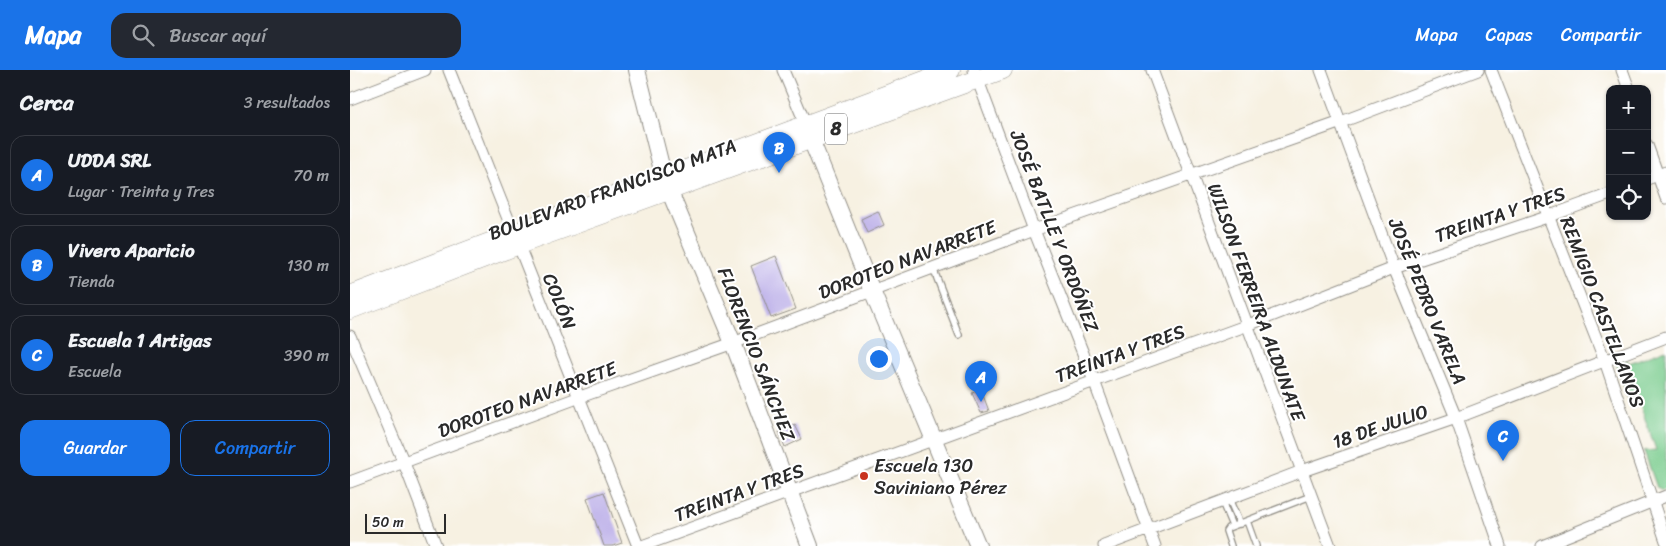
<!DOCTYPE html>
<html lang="es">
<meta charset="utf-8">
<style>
:root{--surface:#171b24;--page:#242831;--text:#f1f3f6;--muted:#9ea1a6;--line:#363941;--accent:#1a73e8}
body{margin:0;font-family:Sriracha,sans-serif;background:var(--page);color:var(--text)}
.controls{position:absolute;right:15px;top:15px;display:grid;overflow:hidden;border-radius:10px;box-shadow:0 1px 4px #0004}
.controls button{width:45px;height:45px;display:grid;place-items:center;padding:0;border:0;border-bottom:1px solid var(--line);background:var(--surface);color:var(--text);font:25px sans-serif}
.scale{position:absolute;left:15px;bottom:12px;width:81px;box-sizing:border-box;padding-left:5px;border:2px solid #2b2b2b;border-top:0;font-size:14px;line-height:18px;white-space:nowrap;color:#2b2b2b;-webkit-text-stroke:4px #fff;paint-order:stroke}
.you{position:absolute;left:528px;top:288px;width:18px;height:18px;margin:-12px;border:4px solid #fff;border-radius:50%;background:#1a73e8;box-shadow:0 0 0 8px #1a73e833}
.badge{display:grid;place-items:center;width:32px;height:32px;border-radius:50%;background:var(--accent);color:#fff;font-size:16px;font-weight:700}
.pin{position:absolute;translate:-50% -41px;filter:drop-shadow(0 1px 2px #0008)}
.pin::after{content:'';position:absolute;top:26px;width:18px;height:15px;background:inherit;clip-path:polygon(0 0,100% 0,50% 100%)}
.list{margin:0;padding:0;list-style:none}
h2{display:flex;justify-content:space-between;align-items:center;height:65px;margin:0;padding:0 20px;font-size:21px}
h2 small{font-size:16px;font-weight:400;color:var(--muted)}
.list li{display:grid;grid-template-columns:32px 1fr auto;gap:15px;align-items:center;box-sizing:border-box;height:80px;margin:0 10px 10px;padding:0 10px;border:1px solid var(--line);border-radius:15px}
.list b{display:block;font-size:19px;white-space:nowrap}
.list p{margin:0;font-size:16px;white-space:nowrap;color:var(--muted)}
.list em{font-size:16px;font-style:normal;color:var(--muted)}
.actions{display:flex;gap:10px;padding:15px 20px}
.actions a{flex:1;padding:11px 0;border:1px solid var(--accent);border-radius:15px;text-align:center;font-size:18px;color:var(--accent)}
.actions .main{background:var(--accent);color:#fff}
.icon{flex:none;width:28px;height:28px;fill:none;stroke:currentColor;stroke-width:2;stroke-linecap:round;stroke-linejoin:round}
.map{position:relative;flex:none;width:1316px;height:476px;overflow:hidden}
header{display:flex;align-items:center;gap:30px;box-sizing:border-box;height:70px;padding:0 25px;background:var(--accent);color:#fff}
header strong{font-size:24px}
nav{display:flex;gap:28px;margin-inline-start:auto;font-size:18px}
.search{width:350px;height:45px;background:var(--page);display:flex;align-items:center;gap:12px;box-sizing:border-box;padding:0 18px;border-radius:15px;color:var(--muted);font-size:19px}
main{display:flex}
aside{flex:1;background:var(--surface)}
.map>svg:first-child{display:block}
</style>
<header>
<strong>Mapa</strong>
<div class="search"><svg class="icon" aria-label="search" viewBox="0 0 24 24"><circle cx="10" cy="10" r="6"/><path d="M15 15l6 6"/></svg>Buscar aquí</div>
<nav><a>Mapa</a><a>Capas</a><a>Compartir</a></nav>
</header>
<main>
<aside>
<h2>Cerca<small>3 resultados</small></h2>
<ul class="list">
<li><span class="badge">A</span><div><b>UDDA SRL</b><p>Lugar · Treinta y Tres</p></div><em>70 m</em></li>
<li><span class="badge">B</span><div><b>Vivero Aparicio</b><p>Tienda</p></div><em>130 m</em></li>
<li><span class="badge">C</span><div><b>Escuela 1 Artigas</b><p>Escuela</p></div><em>390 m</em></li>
</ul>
<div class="actions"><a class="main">Guardar</a><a>Compartir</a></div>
</aside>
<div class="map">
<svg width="1316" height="476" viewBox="0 0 1316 476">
<rect width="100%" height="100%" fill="#fff"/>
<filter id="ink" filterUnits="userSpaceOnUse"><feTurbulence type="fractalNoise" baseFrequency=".02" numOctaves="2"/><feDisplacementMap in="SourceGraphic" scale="10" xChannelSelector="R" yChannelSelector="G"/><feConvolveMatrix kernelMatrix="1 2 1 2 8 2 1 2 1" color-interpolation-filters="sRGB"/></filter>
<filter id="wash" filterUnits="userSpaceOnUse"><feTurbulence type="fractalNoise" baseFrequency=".0096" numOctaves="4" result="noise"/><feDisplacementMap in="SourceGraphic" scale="20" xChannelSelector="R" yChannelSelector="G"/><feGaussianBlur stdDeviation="1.12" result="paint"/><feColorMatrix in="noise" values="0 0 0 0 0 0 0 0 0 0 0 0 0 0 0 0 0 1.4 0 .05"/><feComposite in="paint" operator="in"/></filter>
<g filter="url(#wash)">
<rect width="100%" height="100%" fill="#f7f1e2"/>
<path fill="#7acc8e" stroke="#527c5c" d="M 1316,279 L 1316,419 L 1312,421 L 1307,418 L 1294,381 L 1306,380 L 1288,329 L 1278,329 L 1267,296 C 1267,291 1272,288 1277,290 L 1279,293 Z"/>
<g id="blocks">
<path fill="#c4b9eb" d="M 528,141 L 534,155 L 517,163 L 511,149 Z
M 426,186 L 446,239 L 421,248 L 401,196 Z
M 631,320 L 639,341 L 631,343 L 622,323 Z
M 445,355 L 452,369 L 435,377 L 429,362 Z
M 254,422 L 272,473 L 263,476 L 254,476 L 237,428 Z"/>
</g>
</g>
<g filter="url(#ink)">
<use href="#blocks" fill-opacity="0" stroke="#918e86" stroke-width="1"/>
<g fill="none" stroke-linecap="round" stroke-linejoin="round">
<defs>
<path id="lane" d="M 583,198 L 609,265
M 879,429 L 890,454
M 872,432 L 882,456
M 897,451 L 906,476
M 881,476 L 876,461 L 878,458 L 961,426"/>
<path id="street" d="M 99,0 L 288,476
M 433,0 L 456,55
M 624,0 L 684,160 L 744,311 L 805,476
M 802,0 L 980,476
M 971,0 L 1044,198 L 1106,348 L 1150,476
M 1141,0 L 1255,291 L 1316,471
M 1272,0 L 1279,19
M 0,29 L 75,0
M 1297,75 L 1316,128
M 1297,109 L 1316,102
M 0,266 L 54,393 L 86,476
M 0,412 L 230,327 L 383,273 L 684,160 L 991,52 L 1128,0
M 292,476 L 898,255 L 1044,198 L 1197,147 L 1260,124
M 754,476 L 952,401 L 1106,348 L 1316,267
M 1192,476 L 1316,426"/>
<path id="secondary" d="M 287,0 L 314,108 L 383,273 L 460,476
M 456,57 L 522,221 L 628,476"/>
<path id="primary" d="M 0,225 C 200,148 401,76 601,0
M 0,240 L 169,175 L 653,0"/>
</defs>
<use href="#lane" stroke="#918e86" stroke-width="8"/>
<use href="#street" stroke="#918e86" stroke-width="13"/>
<use href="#secondary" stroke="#918e86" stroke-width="18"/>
<use href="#primary" stroke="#918e86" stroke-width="19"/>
<use href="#lane" stroke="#fff" stroke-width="5.5"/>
<use href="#street" stroke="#fff" stroke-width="11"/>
<use href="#secondary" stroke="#fff" stroke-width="16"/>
<use href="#primary" stroke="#fff" stroke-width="18"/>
</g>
</g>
<circle fill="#c8321e" stroke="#fff" stroke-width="2" cx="514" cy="406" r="5"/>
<g text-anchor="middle" stroke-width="4" stroke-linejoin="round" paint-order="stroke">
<rect fill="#fff" stroke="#6b6b6b" stroke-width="1" x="475" y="43.5" width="22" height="31" rx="4"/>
<g font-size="18" font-weight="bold" fill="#2b2b2b">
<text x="486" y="65">8</text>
</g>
<g font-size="19" fill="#2b2b2b" stroke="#fff">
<text transform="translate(262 119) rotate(-20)" y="7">BOULEVARD FRANCISCO MATA</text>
<text transform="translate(1150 144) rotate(-19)" y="7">TREINTA Y TRES</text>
<text transform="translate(705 161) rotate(69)" y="7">JOSÉ BATLLE Y ORDÓÑEZ</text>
<text transform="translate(557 189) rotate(-21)" y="7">DOROTEO NAVARRETE</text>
<text transform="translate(210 231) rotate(68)" y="7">COLÓN</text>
<text transform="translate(1078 231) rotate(68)" y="7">JOSÉ PEDRO VARELA</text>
<text transform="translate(907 232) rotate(70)" y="7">WILSON FERREIRA ALDUNATE</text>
<text transform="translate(1253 242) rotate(69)" y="7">REMIGIO CASTELLANOS</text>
<text transform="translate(770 283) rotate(-20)" y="7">TREINTA Y TRES</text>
<text transform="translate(407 284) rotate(69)" y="7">FLORENCIO SÁNCHEZ</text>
<text transform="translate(177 329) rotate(-20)" y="7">DOROTEO NAVARRETE</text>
<text transform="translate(1030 356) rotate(-19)" y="7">18 DE JULIO</text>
<text transform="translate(389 422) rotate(-20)" y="7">TREINTA Y TRES</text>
</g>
<g font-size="19" fill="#2b2b2b" stroke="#fff" text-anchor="start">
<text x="524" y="402">Escuela 130<tspan x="524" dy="22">Saviniano Pérez</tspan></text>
</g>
</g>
</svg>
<div class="controls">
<button>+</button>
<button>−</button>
<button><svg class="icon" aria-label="locate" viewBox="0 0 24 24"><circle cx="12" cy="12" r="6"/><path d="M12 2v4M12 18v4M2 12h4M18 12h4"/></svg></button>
</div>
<div class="scale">50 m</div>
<div class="you"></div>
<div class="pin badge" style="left:631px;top:332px">A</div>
<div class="pin badge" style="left:429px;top:103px">B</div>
<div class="pin badge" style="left:1153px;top:391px">C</div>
</div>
</main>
